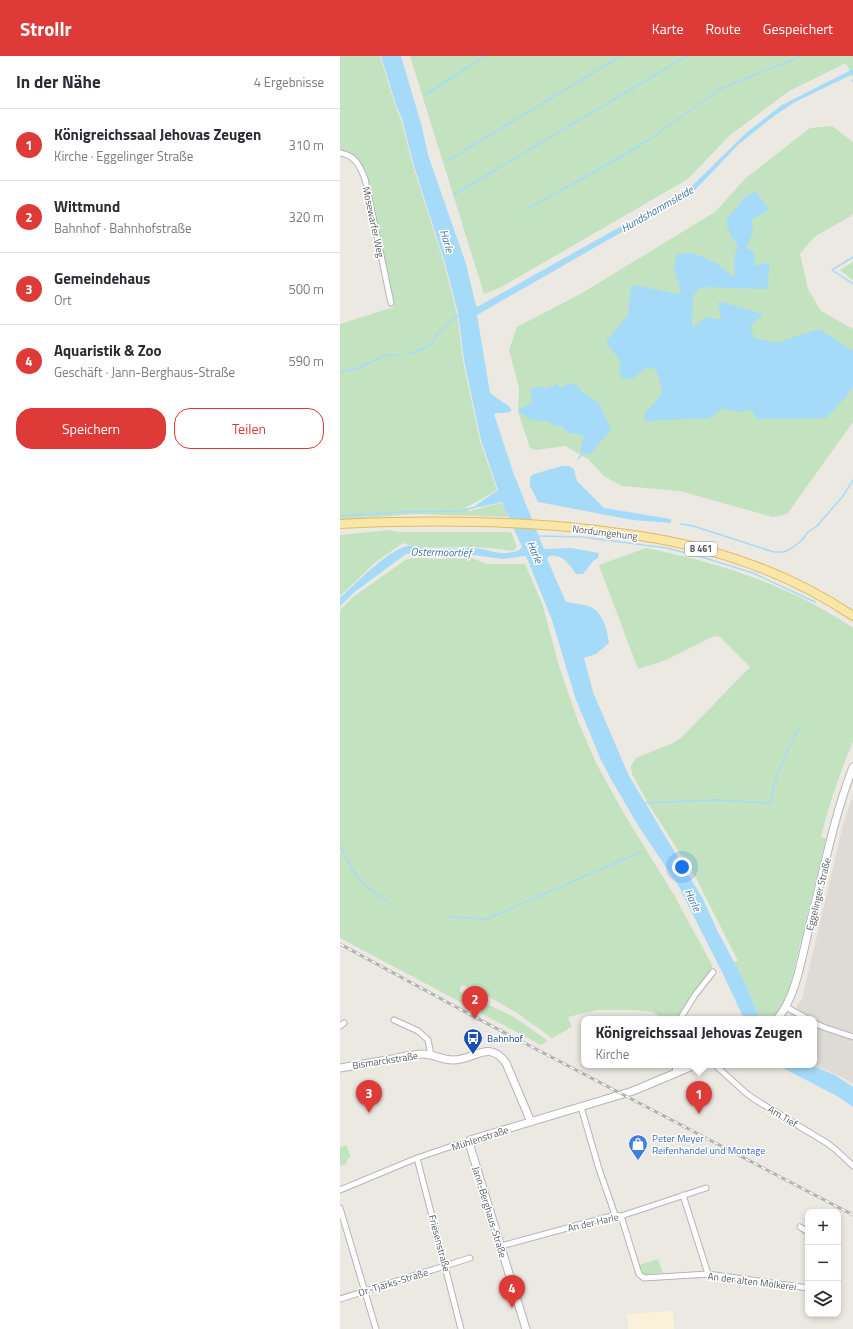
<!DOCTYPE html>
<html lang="de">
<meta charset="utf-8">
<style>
:root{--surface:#fff;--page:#f2f2f3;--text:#2b2b33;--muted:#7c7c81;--line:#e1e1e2;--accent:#dd3a38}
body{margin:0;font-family:"Titillium Web",sans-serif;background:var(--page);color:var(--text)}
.controls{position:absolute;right:12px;bottom:12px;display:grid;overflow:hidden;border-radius:8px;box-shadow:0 2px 6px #0003}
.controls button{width:36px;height:36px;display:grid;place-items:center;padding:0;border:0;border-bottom:1px solid var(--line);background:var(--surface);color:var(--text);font:20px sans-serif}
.you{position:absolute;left:342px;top:811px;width:14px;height:14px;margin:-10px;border:3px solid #fff;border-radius:50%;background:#1a73e8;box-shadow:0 0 0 6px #1a73e833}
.badge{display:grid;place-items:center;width:26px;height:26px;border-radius:50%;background:var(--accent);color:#fff;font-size:13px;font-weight:700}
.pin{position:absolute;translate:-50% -33px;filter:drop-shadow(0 1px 2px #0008)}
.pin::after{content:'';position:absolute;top:21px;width:14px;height:12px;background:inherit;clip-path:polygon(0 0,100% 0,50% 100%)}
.popup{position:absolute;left:241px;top:960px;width:236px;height:52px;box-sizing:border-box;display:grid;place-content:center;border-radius:8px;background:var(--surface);filter:drop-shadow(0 1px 3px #0005);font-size:13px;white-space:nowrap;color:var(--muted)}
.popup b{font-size:15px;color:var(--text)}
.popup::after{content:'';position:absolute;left:50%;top:100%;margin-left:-8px;border:8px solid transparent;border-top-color:var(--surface)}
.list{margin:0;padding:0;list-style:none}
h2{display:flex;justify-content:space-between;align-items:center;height:52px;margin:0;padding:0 16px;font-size:17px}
h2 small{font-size:13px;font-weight:400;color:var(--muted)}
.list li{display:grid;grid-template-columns:26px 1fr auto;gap:12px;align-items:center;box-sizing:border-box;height:72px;padding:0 16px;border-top:1px solid var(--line)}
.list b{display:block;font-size:15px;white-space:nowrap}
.list p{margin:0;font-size:13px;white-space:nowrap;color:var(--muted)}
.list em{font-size:13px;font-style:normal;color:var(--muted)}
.actions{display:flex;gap:8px;padding:12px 16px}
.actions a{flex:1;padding:9px 0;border:1px solid var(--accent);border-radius:16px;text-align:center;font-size:14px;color:var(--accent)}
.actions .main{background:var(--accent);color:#fff}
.icon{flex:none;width:22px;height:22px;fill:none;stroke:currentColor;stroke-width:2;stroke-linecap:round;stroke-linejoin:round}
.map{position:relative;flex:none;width:513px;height:1273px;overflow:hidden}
header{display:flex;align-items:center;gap:24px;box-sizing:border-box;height:56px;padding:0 20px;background:var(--accent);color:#fff}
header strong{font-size:19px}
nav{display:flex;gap:22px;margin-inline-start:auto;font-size:14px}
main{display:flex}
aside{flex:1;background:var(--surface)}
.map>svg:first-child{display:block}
</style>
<header>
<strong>Strollr</strong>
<nav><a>Karte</a><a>Route</a><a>Gespeichert</a></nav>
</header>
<main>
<aside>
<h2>In der Nähe<small>4 Ergebnisse</small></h2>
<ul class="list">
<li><span class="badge">1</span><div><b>Königreichssaal Jehovas Zeugen</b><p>Kirche · Eggelinger Straße</p></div><em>310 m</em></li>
<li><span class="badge">2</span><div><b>Wittmund</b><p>Bahnhof · Bahnhofstraße</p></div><em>320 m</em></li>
<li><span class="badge">3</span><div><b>Gemeindehaus</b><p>Ort</p></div><em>500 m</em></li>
<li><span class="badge">4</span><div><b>Aquaristik &amp; Zoo</b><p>Geschäft · Jann-Berghaus-Straße</p></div><em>590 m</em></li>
</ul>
<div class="actions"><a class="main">Speichern</a><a>Teilen</a></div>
</aside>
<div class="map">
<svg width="513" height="1273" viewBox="0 0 513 1273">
<rect width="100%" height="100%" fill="#ece9e2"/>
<path fill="#fbf1d8" d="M 333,1255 L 334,1273 L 288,1273 L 287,1258 Z"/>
<path fill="#dedbd7" d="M 513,738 L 513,1028 L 500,1020 L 474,1009 L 474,963 L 448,963 L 462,943 L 503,769 Z"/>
<path fill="#c2e2c0" d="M 0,0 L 40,0 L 55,49 L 61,64 L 73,110 L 104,207 L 117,258 L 123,305 L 140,385 L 157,434 L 125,452 L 129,455 L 161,447 L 166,454 L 168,461 L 74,458 L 0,464 L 0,268 L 54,251 L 26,124 L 23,115 L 15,100 L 0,95 Z
M 70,0 L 513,0 L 513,22 L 506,7 L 449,35 L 389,80 L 348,123 L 163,230 L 144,238 Z
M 492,70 L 513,86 L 513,157 L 511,160 L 474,181 L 460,198 L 468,233 L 481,255 L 513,273 L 513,366 L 447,458 L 433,461 L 340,435 L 282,430 L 265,421 L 248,403 L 225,390 L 196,394 L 190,392 L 178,356 L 179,332 L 169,294 L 177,271 L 242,237 L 375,156 L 406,122 L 470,72 Z
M 513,206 L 513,224 L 500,214 Z
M 49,474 L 58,476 L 171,476 L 177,491 L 173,495 C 159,493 145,491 130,491 C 110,490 81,495 63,487 L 37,505 L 0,540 L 0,479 Z
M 306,492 C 380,507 449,529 513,572 L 513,685 C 500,716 489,748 481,781 L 486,783 L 449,934 L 441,954 L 431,963 L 418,963 L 418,958 L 406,929 L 393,906 L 398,905 L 357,824 L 309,749 L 292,718 L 291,710 L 296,702 L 333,687 L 341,682 L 410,611 L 380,581 L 376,580 L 372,581 L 326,604 L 298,613 L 259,509 Z
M 80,502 L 97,503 L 132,502 L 147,508 L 185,508 L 202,547 L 219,610 L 238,665 L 256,707 L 283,756 L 334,839 L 372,909 L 372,914 L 350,941 L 336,963 L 322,963 L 313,956 L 296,954 L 257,954 L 228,961 L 232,971 L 212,982 C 184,961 155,941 122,929 L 119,935 L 174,961 L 208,985 L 201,989 L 0,882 L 0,554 L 13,541 L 67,503 Z
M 6,1089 L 11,1101 L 8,1102 L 6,1108 L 0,1110 L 0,1091 Z
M 318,1203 L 323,1217 L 302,1219 L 299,1209 Z"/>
<path fill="#a6daf9" d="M 41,0 L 61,0 L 82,71 L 88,99 L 126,208 L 136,250 L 139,250 L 351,131 L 407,76 L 442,49 L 513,13 L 513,18 L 455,46 L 434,60 L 399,88 L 355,134 L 137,259 L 150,337 L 171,352 L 171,355 C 166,358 160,356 154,358 L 173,416 L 204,493 L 231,492 L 259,497 L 258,502 L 253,505 L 243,518 L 236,518 C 229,508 223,498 209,500 L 207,503 L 226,546 C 233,547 241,548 248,550 C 263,555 267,573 269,587 L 256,598 L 244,602 L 253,636 L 289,720 L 363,843 L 377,874 L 406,929 L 418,958 L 418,963 L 404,963 L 383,918 L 338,829 L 299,771 L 272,725 L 260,702 L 235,641 L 212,564 L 186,500 L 162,503 L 126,498 L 97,499 L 73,497 L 66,498 L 16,535 L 0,550 L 0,542 C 14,529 50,492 68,490 C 74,489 82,492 89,493 C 104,494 120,491 135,492 C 146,493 157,498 168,497 C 174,496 179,495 182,491 L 162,446 L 140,451 L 136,449 L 158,434 L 141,384 L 124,304 L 118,257 L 105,207 L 74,110 L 62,63 L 56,49 Z
M 416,136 L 430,154 L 412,163 L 413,176 L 406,192 L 414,195 L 415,210 L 430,206 L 427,233 L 360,231 L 353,240 L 352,272 L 366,261 L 381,264 L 378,245 L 423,258 L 410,271 L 414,282 L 436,287 L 479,273 L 513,295 L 513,330 L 505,342 L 486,362 L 417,363 L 411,354 L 397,356 L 383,352 L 370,362 L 304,365 L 305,357 C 323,337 325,340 316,313 L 306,312 L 292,323 L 282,322 L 279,317 L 281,306 L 266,286 L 288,259 L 291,229 L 341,238 L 334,210 L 337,198 L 353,197 L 376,207 L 383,213 L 395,221 L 394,203 L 398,190 L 390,179 L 386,164 L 407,139 Z
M 229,327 L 238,330 L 242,336 L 259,347 L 271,374 L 251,397 L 244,399 L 240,395 L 244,381 L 239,378 L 228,377 L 222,370 L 216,370 L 206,364 L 198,365 L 190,363 L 179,356 L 179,353 L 192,347 L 191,334 L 196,331 L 209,332 L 216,328 L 221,332 Z
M 222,410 L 229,410 L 234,413 L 237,425 L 264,452 L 331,463 L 331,467 L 293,464 L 198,446 L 190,430 L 190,421 L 194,418 Z
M 437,1009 L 471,1009 L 495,1019 L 513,1031 L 513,1051 L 497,1040 Z"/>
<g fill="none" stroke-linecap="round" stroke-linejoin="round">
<path stroke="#a6daf9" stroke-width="1.5" d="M 512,24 L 513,26
M 85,39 L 145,0
M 107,105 L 281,0
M 115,138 L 347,0
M 187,153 L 258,114 L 312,82 L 378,34 L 461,0
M 513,201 L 492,214 L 513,228
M 67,298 C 78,295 92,292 96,279 L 119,258
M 0,316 L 18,312 L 45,299 L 60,299
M 238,403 L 244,396
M 0,460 L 61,456 L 121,455 L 139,450
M 341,468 L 353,470 L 434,496 L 444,496 L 452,492 L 461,485 L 468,476 L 477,470 L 503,440 L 513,424
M 198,480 L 242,481 L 327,492 L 365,502 L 413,517 L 475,546
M 303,747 L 375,744 L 430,747 C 434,740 432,733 435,726 C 441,706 451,687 461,668
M 0,790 L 13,815 L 23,828 L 49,847
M 111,861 L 147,863 L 300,796"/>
<defs>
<path id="minor" d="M 0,97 C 15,99 20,110 25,123 L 51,247
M 446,951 L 468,963
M 340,963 L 355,939 L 373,916
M 54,964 L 78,975 L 88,984 L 91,999
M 474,967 L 486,972 L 513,981
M 0,970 L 4,967
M 335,1009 L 336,1018
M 375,1009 L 406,1037 L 414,1043 L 487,1087 L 496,1094 L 513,1110
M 241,1051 L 259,1113 L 275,1159
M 77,1102 L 121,1273
M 0,1134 L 77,1102 L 130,1084
M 343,1139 L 368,1218
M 0,1152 L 36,1273
M 281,1160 L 299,1218 L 304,1222 L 368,1218 L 468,1232
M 460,1171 L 468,1176
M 161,1190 L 275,1159 L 281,1160 L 366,1132
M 0,1243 L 130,1202"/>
<path id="tertiary" d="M 437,963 C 456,942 462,900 469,872 C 483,818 493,763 513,711
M 0,1012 C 17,1009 35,1006 52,1003 C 62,1001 72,998 83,998 C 93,998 102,1004 113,1004 C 135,1004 148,983 166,1007 L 191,1066
M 186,1273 L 130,1090 L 130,1084 L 293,1035 L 355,1009"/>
<path id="primary" d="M 0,468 C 86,464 172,464 257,474 C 295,479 333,484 370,495 C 420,509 470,531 513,560"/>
</defs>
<use href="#minor" stroke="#b3b5b9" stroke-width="7"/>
<use href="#tertiary" stroke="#b3b5b9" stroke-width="9"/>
<use href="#primary" stroke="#e7b960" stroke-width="10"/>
<use href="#minor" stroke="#fff" stroke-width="5"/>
<use href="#tertiary" stroke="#fff" stroke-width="7"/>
<use href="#primary" stroke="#f9e7aa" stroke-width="8"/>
<defs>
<path id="rail" d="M 0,888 L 129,958 L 513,1159"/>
</defs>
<use href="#rail" stroke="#b1b2b2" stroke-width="3"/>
<use href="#rail" stroke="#fff" stroke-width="1.5" stroke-dasharray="4.5" stroke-linecap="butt"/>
</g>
<defs>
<symbol id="bus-pin" viewBox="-11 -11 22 30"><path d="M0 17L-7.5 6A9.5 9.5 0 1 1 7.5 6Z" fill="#1a4fb4" stroke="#fff"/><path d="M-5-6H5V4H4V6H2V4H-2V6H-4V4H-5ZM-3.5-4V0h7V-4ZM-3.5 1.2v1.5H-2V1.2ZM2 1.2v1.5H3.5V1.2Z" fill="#fff"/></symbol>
<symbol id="shop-pin" viewBox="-11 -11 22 30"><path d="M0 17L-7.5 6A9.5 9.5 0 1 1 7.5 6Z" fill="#3f7fe0" stroke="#fff"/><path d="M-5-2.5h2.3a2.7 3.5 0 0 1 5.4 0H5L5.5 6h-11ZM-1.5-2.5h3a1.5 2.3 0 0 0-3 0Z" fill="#fff"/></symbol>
</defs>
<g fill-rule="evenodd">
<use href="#bus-pin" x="122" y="971" width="22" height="30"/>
<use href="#shop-pin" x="287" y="1077" width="22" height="30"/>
</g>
<g text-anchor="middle" stroke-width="3" stroke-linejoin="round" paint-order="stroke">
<rect fill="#fff" stroke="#8c8e91" stroke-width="1" x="345" y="486" width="32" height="14" rx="3"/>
<g font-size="9" font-weight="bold" fill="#5a5e62">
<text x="361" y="496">B 461</text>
</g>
<g font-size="10" fill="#5a5e62" stroke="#fff">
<text transform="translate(34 166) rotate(78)" y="4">Mosewarfer Weg</text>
<text transform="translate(265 476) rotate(7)" y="4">Nordumgehung</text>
<text transform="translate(478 838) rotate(-76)" y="4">Eggelinger Straße</text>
<text transform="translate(45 1004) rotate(-9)" y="4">Bismarckstraße</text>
<text transform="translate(443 1060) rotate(31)" y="4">Am Tief</text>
<text transform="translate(140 1082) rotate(-18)" y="4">Mühlenstraße</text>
<text transform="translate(150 1156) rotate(73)" y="4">Jann-Berghaus-Straße</text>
<text transform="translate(253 1166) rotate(-13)" y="4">An der Harle</text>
<text transform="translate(100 1187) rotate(75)" y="4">Friesenstraße</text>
<text transform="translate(412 1225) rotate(7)" y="4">An der alten Molkerei</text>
<text transform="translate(53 1226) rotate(-17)" y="4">Dr.-Tjarks-Straße</text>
</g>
<g font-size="10" fill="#164399" stroke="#fff" text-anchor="start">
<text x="147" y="986">Bahnhof</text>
</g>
<g font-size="10" fill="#366cbe" stroke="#fff" text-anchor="start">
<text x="312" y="1086">Peter Meyer<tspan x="312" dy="12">Reifenhandel und Montage</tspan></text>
</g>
<g font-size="11" font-style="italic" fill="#4176a1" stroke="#fff">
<text transform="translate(317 153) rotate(-30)" y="4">Hundshammsleide</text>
<text transform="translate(107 185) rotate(73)" y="4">Harle</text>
<text transform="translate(101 496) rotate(1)" y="4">Ostermoortief</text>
<text transform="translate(195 496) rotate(67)" y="4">Harle</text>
<text transform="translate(353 844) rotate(64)" y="4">Harle</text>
</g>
</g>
</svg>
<div class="controls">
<button>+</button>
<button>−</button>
<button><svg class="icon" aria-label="layers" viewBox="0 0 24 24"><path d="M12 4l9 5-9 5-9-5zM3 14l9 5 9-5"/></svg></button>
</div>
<div class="you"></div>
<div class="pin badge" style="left:359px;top:1058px">1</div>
<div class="popup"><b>Königreichssaal Jehovas Zeugen</b>Kirche</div>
<div class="pin badge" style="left:135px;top:963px">2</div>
<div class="pin badge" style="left:29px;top:1057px">3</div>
<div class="pin badge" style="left:172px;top:1252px">4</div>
</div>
</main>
